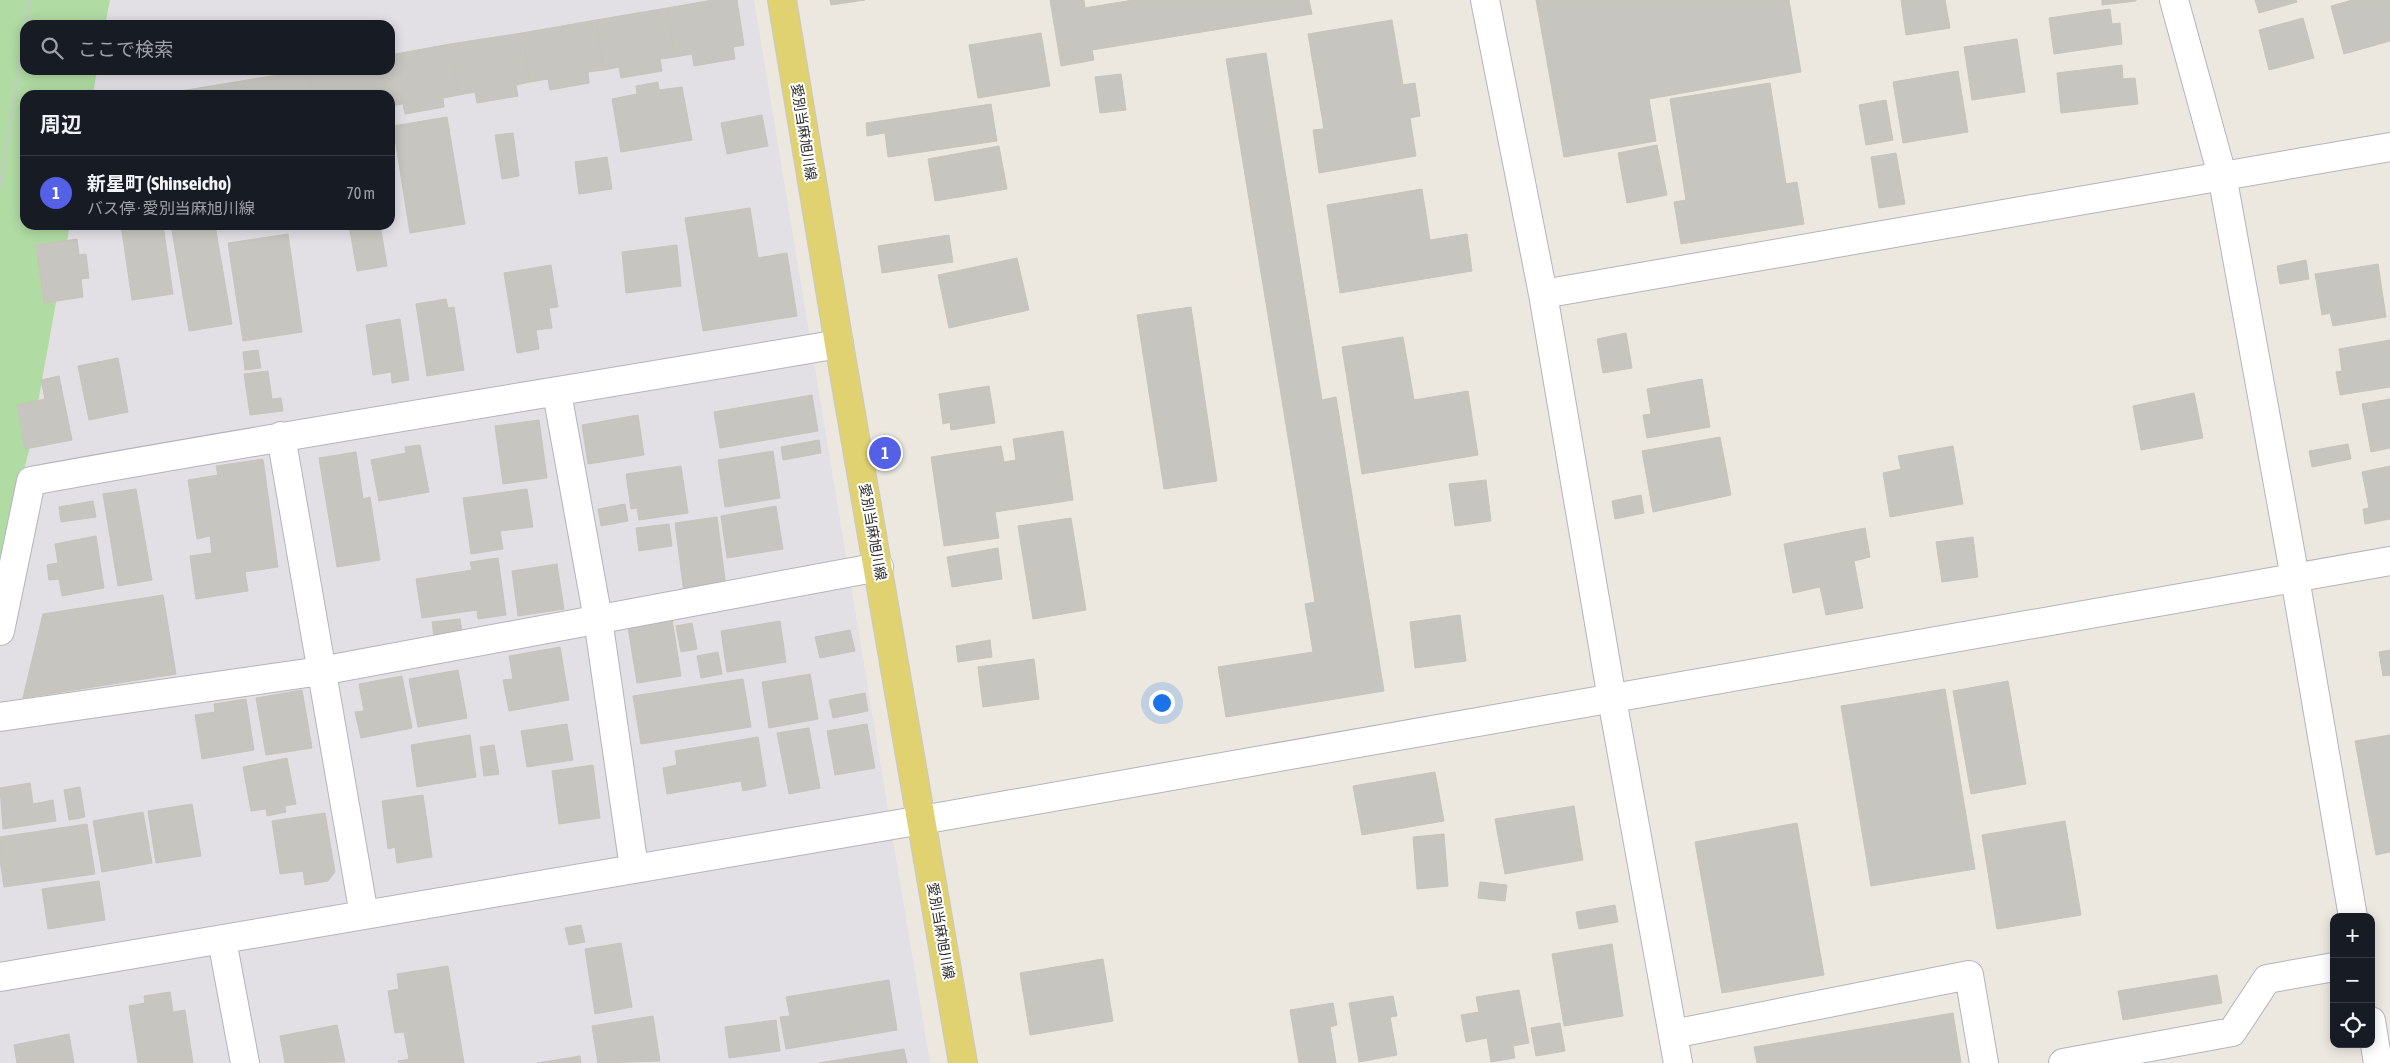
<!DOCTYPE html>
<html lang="ja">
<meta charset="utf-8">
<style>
:root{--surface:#171b24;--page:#242831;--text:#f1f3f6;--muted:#9ea1a6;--line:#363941;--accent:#5460e5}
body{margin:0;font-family:"Asap Condensed","Noto Sans JP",sans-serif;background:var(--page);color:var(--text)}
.controls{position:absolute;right:15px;bottom:15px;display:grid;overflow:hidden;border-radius:10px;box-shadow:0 2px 12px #0003}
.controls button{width:45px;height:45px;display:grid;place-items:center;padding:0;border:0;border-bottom:1px solid var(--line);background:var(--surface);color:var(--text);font:25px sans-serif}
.you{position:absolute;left:1161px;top:702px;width:18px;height:18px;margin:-12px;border:4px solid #fff;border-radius:50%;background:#1a73e8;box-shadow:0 0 0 8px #1a73e833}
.badge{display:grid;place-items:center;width:32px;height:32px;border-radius:50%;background:var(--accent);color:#fff;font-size:16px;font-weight:700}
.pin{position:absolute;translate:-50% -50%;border:2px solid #fff;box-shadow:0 1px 5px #0006}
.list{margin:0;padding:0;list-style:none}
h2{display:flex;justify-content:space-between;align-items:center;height:65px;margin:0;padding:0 20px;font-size:21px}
h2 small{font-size:16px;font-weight:400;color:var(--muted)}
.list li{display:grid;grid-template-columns:32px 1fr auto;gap:15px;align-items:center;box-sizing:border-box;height:75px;padding:0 20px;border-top:1px solid var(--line)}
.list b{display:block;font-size:19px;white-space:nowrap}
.list p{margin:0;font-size:16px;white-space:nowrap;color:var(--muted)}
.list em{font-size:16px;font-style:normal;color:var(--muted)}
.icon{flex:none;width:28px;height:28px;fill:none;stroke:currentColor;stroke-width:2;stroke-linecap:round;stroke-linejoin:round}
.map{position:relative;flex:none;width:2390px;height:1063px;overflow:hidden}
.search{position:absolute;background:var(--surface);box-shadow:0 2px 12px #0003;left:20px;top:20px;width:375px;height:55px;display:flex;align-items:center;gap:12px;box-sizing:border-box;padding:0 18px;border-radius:15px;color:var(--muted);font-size:19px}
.panel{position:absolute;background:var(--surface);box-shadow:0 2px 12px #0003;left:20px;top:90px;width:375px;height:140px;border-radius:15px}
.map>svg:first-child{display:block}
</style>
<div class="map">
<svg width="2390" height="1063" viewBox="0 0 2390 1063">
<rect width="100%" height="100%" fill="#ece8e0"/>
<path fill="#e2dfe5" d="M 110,0 L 754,0 L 930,1063 L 0,1063 L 0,562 L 30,447 L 70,225 L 390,225 L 390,95 L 93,95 L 97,70 L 390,70 L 390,25 L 105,25 Z"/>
<path fill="#b0dba3" d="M 0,0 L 110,0 L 105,25 L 25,25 L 25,70 L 97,70 L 93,95 L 25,95 L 25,225 L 70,225 L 30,447 L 0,562 Z"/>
<path fill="#c7c5bf" stroke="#c7c4ba" d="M 713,0 L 737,0 L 744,45 L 733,47 L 735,59 L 694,66 L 692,54 L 675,57 L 667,8 Z
M 830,0 L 865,0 L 831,5 Z
M 1050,0 L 1084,0 L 1085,8 L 1133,0 L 1309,0 L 1312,14 L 1092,50 L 1094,60 L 1061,66 Z
M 1536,0 L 1789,0 L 1801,72 L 1649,99 L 1656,141 L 1564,157 Z
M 1901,0 L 1945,0 L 1950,28 L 1906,35 Z
M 2102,0 L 2136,0 L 2136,1 L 2102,5 Z
M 2255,0 L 2296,0 L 2297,2 L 2259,13 Z
M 2352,0 L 2390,0 L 2390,41 L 2344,54 L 2331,6 Z
M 667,8 L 675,57 L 660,59 L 662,71 L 621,78 L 619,67 L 604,70 L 596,20 Z
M 2110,9 L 2112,24 L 2120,23 L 2122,44 L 2054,54 L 2049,18 Z
M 2303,18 L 2314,58 L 2269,70 L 2259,30 Z
M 596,20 L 604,70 L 588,72 L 589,83 L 550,90 L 548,79 L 530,82 L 522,33 Z
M 1392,20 L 1403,85 L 1415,83 L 1420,116 L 1410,118 L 1416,156 L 1319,173 L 1313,130 L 1324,129 L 1308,34 Z
M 522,33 L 530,82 L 516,85 L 518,96 L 477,103 L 475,92 L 459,95 L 450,44 Z
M 1041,33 L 1050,86 L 978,98 L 969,45 Z
M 2017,39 L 2025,92 L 1972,100 L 1964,47 Z
M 450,44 L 459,95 L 443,98 L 444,107 L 405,114 L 403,104 L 390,106 L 390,95 L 386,95 L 382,70 L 390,70 L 390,55 Z
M 1266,53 L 1322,400 L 1336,397 L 1384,691 L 1226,717 L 1218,667 L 1313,652 L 1305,604 L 1315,602 L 1226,59 Z
M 2122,65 L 2123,79 L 2135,78 L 2138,104 L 2061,113 L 2057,73 Z
M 309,70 L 382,70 L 386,95 L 313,95 Z
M 309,70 L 313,95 L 238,95 L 235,82 Z
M 1958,71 L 1968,132 L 1903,143 L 1893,82 Z
M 1121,74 L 1126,110 L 1100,113 L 1095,77 Z
M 235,82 L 238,95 L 168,95 L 168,93 Z
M 658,82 L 659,90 L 682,87 L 692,140 L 621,152 L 612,99 L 637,94 L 636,86 Z
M 1770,83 L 1786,184 L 1797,182 L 1804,224 L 1681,244 L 1674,202 L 1686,200 L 1670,99 Z
M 1886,100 L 1893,140 L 1866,145 L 1859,105 Z
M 991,104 L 997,141 L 888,157 L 885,133 L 867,136 L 866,123 Z
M 762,115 L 768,146 L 727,154 L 721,123 Z
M 447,117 L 465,224 L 410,233 L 393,126 Z
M 513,133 L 519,176 L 502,179 L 495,135 Z
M 1657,145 L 1667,195 L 1627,203 L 1618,153 Z
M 999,146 L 1007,189 L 935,201 L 928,159 Z
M 1896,153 L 1905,204 L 1879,208 L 1871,157 Z
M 607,157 L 612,189 L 579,194 L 575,162 Z
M 1422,189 L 1430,240 L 1467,234 L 1472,271 L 1340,293 L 1327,205 Z
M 750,208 L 758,258 L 787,253 L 797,316 L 703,331 L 685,218 Z
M 121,225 L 163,225 L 173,294 L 132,300 Z
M 171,225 L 215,225 L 232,324 L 189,331 Z
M 349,225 L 380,225 L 387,266 L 357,271 Z
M 288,234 L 302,332 L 243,341 L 228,243 Z
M 949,235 L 953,262 L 882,273 L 878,246 Z
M 77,239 L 79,255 L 86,254 L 89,278 L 81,279 L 83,297 L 44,303 L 36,245 Z
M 677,245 L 681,286 L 626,293 L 622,252 Z
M 1017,258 L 1029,310 L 949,328 L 938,275 Z
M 2306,260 L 2309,279 L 2280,284 L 2277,266 Z
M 2378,264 L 2386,317 L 2333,326 L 2330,313 L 2322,315 L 2315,274 Z
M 551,265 L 558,307 L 549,308 L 552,328 L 536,330 L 539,349 L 517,353 L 504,273 Z
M 446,299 L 448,308 L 454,307 L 464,370 L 427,376 L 416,304 Z
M 1191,307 L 1217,481 L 1164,489 L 1137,315 Z
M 400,319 L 409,380 L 392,383 L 391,372 L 373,375 L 366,325 Z
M 1626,333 L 1632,368 L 1603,373 L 1597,339 Z
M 1403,337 L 1414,400 L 1468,391 L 1478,455 L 1362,474 L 1342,347 Z
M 2390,340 L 2390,387 L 2340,395 L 2336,372 L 2342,371 L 2339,349 Z
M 258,350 L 261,368 L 245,370 L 243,352 Z
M 118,358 L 128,412 L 89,420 L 78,366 Z
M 268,371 L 272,399 L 281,398 L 283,411 L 250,415 L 244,374 Z
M 59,376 L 72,440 L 25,449 L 17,405 L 45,399 L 41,380 Z
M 1702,379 L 1710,427 L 1647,438 L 1643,415 L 1651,414 L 1647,389 Z
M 989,386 L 995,423 L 951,430 L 950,422 L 943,424 L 939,394 Z
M 2194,393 L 2203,438 L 2141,450 L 2133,406 Z
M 812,395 L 818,431 L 720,448 L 714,412 Z
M 2390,399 L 2390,448 L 2371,452 L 2362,404 Z
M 638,415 L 644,455 L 588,464 L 582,425 Z
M 539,420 L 547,478 L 503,484 L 495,426 Z
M 1063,431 L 1073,500 L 995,512 L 999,538 L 944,546 L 931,457 L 1001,446 L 1004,462 L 1016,460 L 1013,439 Z
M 1720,437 L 1731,495 L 1653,512 L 1642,451 Z
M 819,440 L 821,453 L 783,460 L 781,447 Z
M 2348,444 L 2351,459 L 2312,467 L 2309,451 Z
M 420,445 L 429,492 L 379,501 L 371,460 L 406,453 L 405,447 Z
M 1953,446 L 1963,504 L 1890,517 L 1883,473 L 1901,469 L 1898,456 Z
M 773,451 L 780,498 L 725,507 L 718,460 Z
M 356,452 L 363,499 L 370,497 L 380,560 L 337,567 L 319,458 Z
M 263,459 L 278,567 L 245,572 L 248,591 L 196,599 L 190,556 L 212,553 L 210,536 L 197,539 L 188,480 L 218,475 L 216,466 Z
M 681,466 L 688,513 L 639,520 L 637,508 L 631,509 L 626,474 Z
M 2390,466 L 2390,519 L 2365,524 L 2363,509 L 2369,508 L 2362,472 Z
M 1486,480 L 1491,521 L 1455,526 L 1449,484 Z
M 136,489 L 152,580 L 118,586 L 103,494 Z
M 527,489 L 533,527 L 500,531 L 503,549 L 471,554 L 463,498 Z
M 1641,495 L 1644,513 L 1615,519 L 1612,501 Z
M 93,501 L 96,517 L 61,522 L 59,507 Z
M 625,504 L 628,521 L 601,526 L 598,509 Z
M 776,506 L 783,549 L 727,558 L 721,516 Z
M 717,517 L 726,587 L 684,593 L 675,523 Z
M 1071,518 L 1086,610 L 1033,619 L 1018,526 Z
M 669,524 L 672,546 L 639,551 L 636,528 Z
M 1865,528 L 1870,557 L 1854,561 L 1863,608 L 1826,615 L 1820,587 L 1793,593 L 1784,544 Z
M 96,536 L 104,588 L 62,596 L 59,579 L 49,580 L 47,565 L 58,563 L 55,544 Z
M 1973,537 L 1978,577 L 1942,582 L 1936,542 Z
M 998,548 L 1002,579 L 952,587 L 947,557 Z
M 498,558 L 506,615 L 478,619 L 477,610 L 422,618 L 416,579 L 472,570 L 470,562 Z
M 557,564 L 564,609 L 518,616 L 512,571 Z
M 163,595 L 176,674 L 23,698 L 43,614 Z
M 1460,615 L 1466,661 L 1415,668 L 1410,622 Z
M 460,619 L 462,632 L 434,636 L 432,622 Z
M 672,619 L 681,676 L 637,683 L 628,627 Z
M 780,621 L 786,662 L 727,672 L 721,631 Z
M 692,623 L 697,649 L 681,652 L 676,626 Z
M 850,630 L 855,651 L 820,658 L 815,637 Z
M 990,640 L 992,657 L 958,662 L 956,646 Z
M 560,647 L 569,700 L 509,711 L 503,680 L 513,679 L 509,656 Z
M 2390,650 L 2390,675 L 2383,676 L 2379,652 Z
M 718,652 L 722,674 L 701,678 L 697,656 Z
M 1034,659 L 1039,699 L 983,707 L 978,667 Z
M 458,670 L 467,718 L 418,727 L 409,679 Z
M 810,674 L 818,719 L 769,728 L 762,682 Z
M 402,676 L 412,728 L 361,738 L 355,712 L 364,711 L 359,684 Z
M 743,679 L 751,727 L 641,744 L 633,696 Z
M 2008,681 L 2026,784 L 1971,794 L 1953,691 Z
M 1945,689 L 1975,869 L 1871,886 L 1841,706 Z
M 302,690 L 312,748 L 266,755 L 256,698 Z
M 865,693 L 868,711 L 833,718 L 829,700 Z
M 246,699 L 254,750 L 202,759 L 195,715 L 215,712 L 214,704 Z
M 567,724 L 573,760 L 527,767 L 521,731 Z
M 867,724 L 875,768 L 835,775 L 827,731 Z
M 809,728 L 820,788 L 789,794 L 777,733 Z
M 470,735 L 476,777 L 417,787 L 411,745 Z
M 2390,735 L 2390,852 L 2376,855 L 2355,741 Z
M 758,737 L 766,786 L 743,791 L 741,781 L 667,794 L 663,768 L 677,765 L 675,751 Z
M 494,745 L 499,774 L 484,776 L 480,747 Z
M 287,758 L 296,804 L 285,806 L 286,812 L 267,816 L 266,809 L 251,811 L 243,767 Z
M 593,765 L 600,818 L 559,824 L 552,771 Z
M 1435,772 L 1444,821 L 1362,835 L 1353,786 Z
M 30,783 L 33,804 L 53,800 L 56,821 L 3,829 L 0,788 Z
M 80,787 L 85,817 L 69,820 L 64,790 Z
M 423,795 L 432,857 L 397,863 L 395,847 L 388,849 L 382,801 Z
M 192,804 L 201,856 L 156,863 L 148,811 Z
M 1574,806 L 1583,860 L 1505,874 L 1495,819 Z
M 143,812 L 152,863 L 102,872 L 93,821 Z
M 325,813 L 335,872 L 328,881 L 305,885 L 303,871 L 280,874 L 272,821 Z
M 2065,821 L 2081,915 L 1997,929 L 1982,835 Z
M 1797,823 L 1824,975 L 1722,993 L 1695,842 Z
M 87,824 L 95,874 L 4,887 L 0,860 L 0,837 Z
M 1444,834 L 1448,886 L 1417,889 L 1413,837 Z
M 99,881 L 105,920 L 48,929 L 42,889 Z
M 1480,882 L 1507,885 L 1505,901 L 1478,898 Z
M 1615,905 L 1618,922 L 1579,929 L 1576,912 Z
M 581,925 L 585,942 L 569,945 L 565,928 Z
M 621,943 L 632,1007 L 595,1014 L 585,949 Z
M 1612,944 L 1623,1016 L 1564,1026 L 1552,954 Z
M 1103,959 L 1113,1021 L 1030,1035 L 1020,973 Z
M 448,966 L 464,1063 L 399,1063 L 398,1061 L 409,1059 L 404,1032 L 395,1033 L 388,991 L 399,989 L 397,974 Z
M 2217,975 L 2222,1003 L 2123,1020 L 2118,991 Z
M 889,980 L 897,1030 L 786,1049 L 780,1017 L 790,1016 L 786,997 Z
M 1519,990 L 1529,1043 L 1513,1046 L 1515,1058 L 1491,1062 L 1487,1038 L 1466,1042 L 1461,1015 L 1479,1012 L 1476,997 Z
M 170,992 L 173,1012 L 185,1010 L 193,1063 L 138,1063 L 129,1006 L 145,1003 L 144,996 Z
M 1393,996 L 1397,1016 L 1390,1017 L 1397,1055 L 1359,1062 L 1349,1003 Z
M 1333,1003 L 1337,1025 L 1330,1027 L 1336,1063 L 1299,1063 L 1290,1010 Z
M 1953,1013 L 1961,1063 L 1757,1063 L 1754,1047 Z
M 653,1016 L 660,1061 L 598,1063 L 592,1026 Z
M 776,1020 L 780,1051 L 729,1058 L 725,1027 Z
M 1560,1023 L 1565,1051 L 1536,1056 L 1531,1028 Z
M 337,1025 L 345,1062 L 285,1063 L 280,1036 Z
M 69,1034 L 74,1063 L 17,1063 L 14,1045 Z
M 904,1049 L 907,1063 L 819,1063 Z
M 580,1056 L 581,1063 L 537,1063 Z"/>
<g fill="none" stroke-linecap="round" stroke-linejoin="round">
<defs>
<path id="minor" d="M 1485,0 L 1543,294 L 1612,699 L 1678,1063
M 2174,0 L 2222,175 L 2295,578 L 2353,917
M 1543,294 L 2390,147
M 557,393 L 598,619 L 634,868
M 281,436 L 364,915
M 0,631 L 31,481 C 300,432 570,390 839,344
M 0,717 L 321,671 L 879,567
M 222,940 L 245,1063
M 0,977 L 922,820 L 2390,561
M 2371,1021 L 2378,1063
M 1673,1034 L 1969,975 L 1984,1063
M 2063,1063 L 2232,1032 L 2267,979 L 2334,967"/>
<path id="major" d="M 782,0 L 839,344 L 963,1063"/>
</defs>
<use href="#minor" stroke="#b3b4be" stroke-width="30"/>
<use href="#major" stroke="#c8c8c8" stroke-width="30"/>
<path stroke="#c8c8c8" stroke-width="3" stroke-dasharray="4 2.5" stroke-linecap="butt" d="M 26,25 L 30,0
M 0,187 L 25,30"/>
<use href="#minor" stroke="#fff" stroke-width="28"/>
<use href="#major" stroke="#e0d270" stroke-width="28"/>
</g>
<g text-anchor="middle" stroke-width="4" stroke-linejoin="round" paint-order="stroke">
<g font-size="14" fill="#2c2c2c" stroke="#fff">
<text transform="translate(804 132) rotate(81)" y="5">愛別当麻旭川線</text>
<text transform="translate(873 532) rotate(80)" y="5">愛別当麻旭川線</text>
<text transform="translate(941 931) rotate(80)" y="5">愛別当麻旭川線</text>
</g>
</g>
</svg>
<div class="controls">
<button>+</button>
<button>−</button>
<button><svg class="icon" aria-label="locate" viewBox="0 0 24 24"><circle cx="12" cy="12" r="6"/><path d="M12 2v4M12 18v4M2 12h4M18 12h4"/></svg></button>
</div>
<div class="you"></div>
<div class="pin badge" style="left:885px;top:453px">1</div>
<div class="search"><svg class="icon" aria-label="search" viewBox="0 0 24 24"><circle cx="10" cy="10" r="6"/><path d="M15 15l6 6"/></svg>ここで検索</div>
<section class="panel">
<h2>周辺<small></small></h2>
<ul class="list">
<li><span class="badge">1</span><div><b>新星町 (Shinseicho)</b><p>バス停 · 愛別当麻旭川線</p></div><em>70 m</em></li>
</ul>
</section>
</div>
